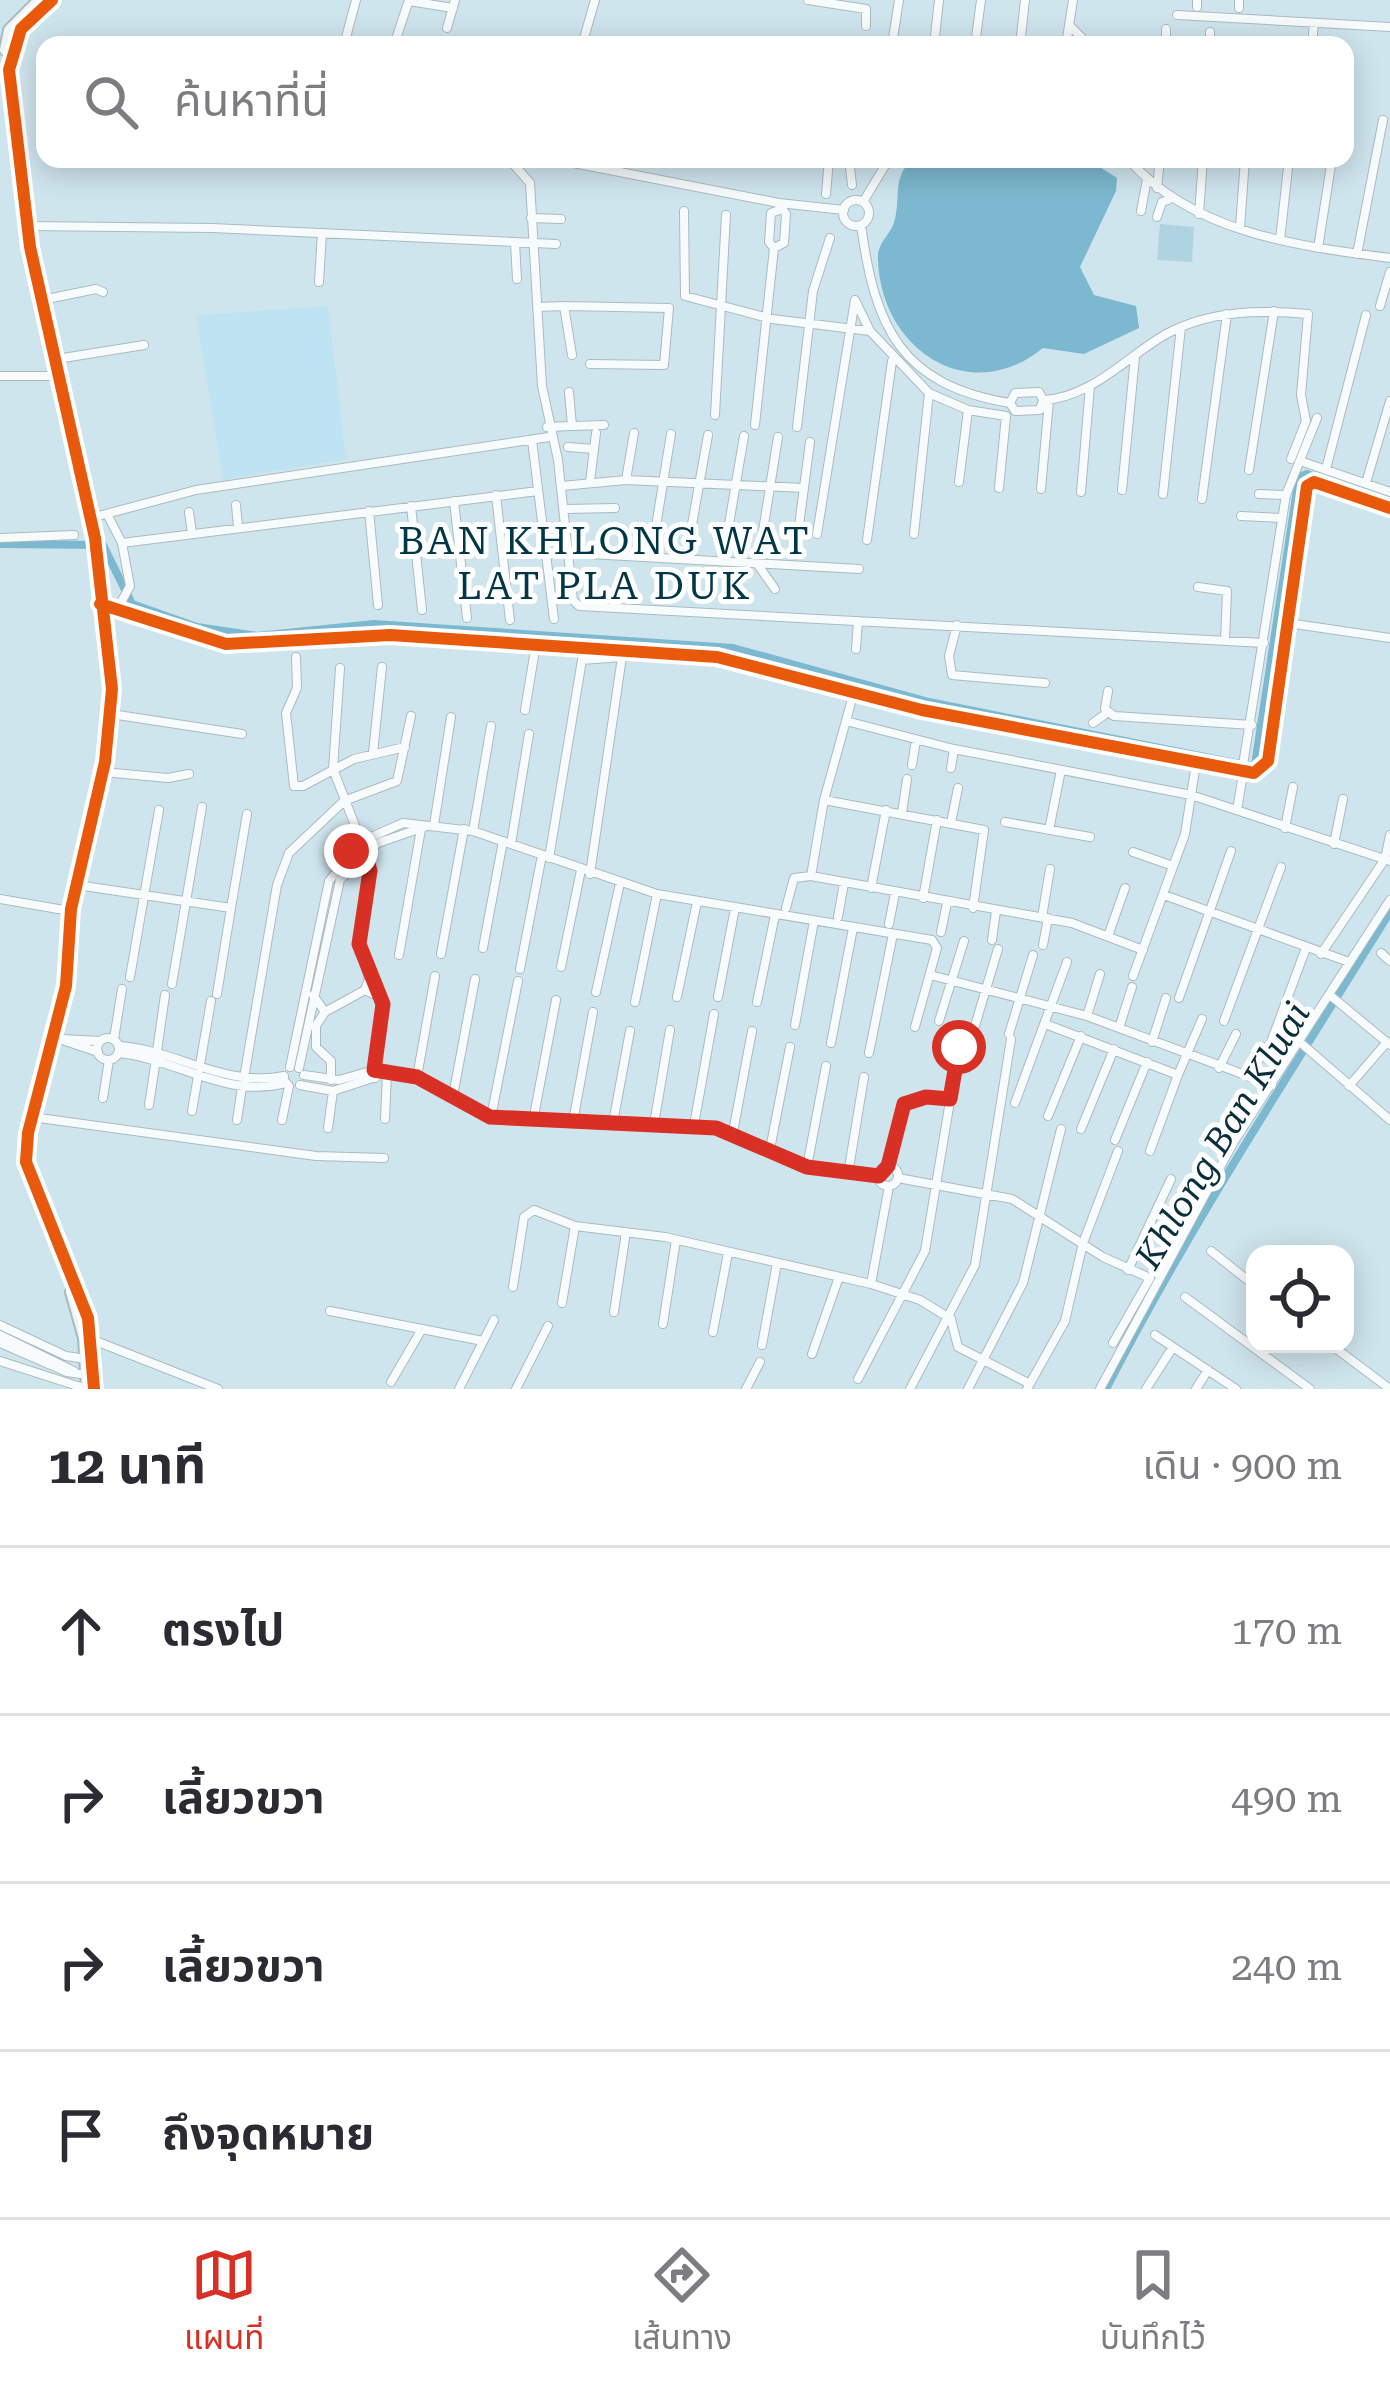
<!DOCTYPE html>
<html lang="th">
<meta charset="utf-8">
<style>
:root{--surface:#fff;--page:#f7f7f7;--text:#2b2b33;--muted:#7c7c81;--line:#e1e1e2;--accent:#d93025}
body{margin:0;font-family:"Roboto Serif","Noto Sans Thai",serif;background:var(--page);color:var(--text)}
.controls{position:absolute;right:36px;bottom:36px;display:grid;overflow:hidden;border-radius:24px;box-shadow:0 6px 30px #0003}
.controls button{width:108px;height:108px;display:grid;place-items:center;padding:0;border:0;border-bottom:3px solid var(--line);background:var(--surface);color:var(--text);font:60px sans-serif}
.stop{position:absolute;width:36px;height:36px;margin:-27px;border:9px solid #d93025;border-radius:50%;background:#fff}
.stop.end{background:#d93025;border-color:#fff;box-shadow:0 3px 12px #0008}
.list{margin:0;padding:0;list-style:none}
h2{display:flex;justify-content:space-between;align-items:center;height:156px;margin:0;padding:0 48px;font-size:51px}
h2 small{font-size:39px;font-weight:400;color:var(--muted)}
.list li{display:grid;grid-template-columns:78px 1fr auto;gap:36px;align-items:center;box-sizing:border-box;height:168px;padding:0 48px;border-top:3px solid var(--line)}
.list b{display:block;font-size:45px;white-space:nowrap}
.list em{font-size:39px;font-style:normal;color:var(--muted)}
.icon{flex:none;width:66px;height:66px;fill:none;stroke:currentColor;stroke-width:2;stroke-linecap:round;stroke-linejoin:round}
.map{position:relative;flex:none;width:1390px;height:1389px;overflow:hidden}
.search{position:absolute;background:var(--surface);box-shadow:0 6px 30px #0003;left:36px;right:36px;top:36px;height:132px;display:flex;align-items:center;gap:30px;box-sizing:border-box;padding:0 42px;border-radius:24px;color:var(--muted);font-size:45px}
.sheet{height:828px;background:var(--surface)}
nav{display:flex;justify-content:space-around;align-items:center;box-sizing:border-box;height:168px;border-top:3px solid var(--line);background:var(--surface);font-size:33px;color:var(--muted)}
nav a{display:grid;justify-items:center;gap:6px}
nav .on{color:var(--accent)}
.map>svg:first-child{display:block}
</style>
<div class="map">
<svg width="1390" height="1389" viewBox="0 0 1390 1389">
<rect width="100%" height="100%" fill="#cfe5ee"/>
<path fill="#bee3f2" d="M 328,306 L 346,459 L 223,480 L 196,315 Z"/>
<path fill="#b0d3e1" d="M 1160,224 L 1194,227 L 1192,262 L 1157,260 Z"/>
<path fill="#7cb8cf" d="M 912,159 L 1087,159 L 1117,178 L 1116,191 L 1080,267 L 1094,295 L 1136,306 L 1139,328 L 1084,354 L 1043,348 C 970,408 881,350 878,260 C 877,241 891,236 895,219 C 901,193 892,180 912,159 Z"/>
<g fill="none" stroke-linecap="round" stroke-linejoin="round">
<path stroke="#7cb8cf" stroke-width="8" d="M 0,544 L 103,545 L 132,604 L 197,627 L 257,636 L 374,624 L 733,648 L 929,702 L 1250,766 L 1255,765 L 1299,477 L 1307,474 L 1390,502
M 1106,1389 C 1191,1223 1293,1069 1390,912"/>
<defs>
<path id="street" d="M 808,0 L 866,9 L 866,26
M 409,1 L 453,8
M 1197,7 L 1197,0
M 1239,8 L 1239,0
M 1177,15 L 1390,27
M 1070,26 L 1082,38 L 1082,45
M 447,28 L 455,0
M 344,45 L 356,0
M 394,45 L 409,0
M 582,45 L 595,0
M 892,45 L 899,0
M 934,45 L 939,0
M 975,45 L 981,0
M 1020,45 L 1025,0
M 1066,45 L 1073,0
M 1166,45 L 1166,29
M 1210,45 L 1210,32
M 1254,45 L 1254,41
M 1312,45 L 1314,23
M 509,159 L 530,183 L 542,386 L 558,460 L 573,600 L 579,606 L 1264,643
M 553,159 L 779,203 L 844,210
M 849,159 L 852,185
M 1128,159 C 1193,233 1297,246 1390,258
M 1157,188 L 1160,159
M 826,194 L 829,159
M843 213a13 13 0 1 1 26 0a13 13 0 1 1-26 0Z
M 863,202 L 889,159
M 684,211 L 685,296 L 772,319 L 870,331 L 929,393 L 968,410 L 1006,416 L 999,488
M 1141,211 L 1147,179
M 1199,214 L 1203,159
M 1157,217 L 1162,202 L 1168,200
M 531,218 L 561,219
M 861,225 C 875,327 900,385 1010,403 L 1015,411 L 1040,410 L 1043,400 C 1092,398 1128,355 1168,333 C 1212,310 1260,310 1308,314 L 1301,395 L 1306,421 L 1291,459
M 27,226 L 212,228 L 556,244
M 1240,228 L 1245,159
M 1280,240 L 1289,159
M 515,243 L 517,279
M 774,248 L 784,243 L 786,214 L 779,205
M 1318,248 L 1332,159
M 1357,254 L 1383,120
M 319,282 L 322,233
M 42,300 L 96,289 L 103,292
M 564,306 L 669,308 L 664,365 L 590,364
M 1380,306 L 1390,272
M 538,307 L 564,306 L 572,355
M 57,359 L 144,345
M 0,376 L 55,376
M 1010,403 L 1015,393 L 1039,392 L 1043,400
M 715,415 L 726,215
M 755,425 L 774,248 L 769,242 L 771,213 L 779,210
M 572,426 L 604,425
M 547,427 L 572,426 L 569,392
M 797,427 L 813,291 L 830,238
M 532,440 L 554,619
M 568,447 L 594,449
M 1303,462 L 1390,492
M 1326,469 L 1366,315
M 1249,470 L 1274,311
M 626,480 L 634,433
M 590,482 L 596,433
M 959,482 L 968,410
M 1366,483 L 1390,401
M 562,486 L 626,480 L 804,488
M 1041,489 L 1049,401
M 1122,490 L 1135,357
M 1081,492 L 1090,386
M 1163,494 L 1181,327
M 1259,494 L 1286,495
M 496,495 L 510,620
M 1202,499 L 1227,314
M 454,501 L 467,618
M 236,505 L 238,527
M 411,506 L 422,610
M 565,509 L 615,508
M 369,511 L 378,605
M 189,512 L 192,533
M 107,514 L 122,543
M 1241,516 L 1282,518
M 91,518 L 196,490 L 549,437
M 656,526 L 671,434
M 691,530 L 708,435
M 728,530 L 744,436
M 763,531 L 778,437
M 798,533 L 810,442
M 817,534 L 855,300 L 870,331
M 914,534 L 929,393
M 0,538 L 74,535
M 867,540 L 892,361
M 571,553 L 859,569
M 758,565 L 775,589
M 1198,587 L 1227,591 L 1225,641
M 106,603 L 226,644 L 390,635 L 717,657 L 922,710 L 1254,773 L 1268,761 L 1307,486 L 1314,482 L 1390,508
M 118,608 L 130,586 L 122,543 L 538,491
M 1288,623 L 1390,638
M 957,625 L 949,656 L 952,675 L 1045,683
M 856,649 L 858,621
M 296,657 L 297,688 L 286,713 L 294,786 L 303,786 L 354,759 L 405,747
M 340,668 L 333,769 L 370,864 L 359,944 L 370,982
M 1108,691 L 1105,709 L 1114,716 L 1252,725
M 525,710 L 536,644
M 111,714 L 242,734
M 846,721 L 954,749 L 1191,795 L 1390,861
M 1093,723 L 1107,713
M 373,753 L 382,667
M 912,765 L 916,740
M 951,768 L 954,749
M 1242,771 L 1286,495 L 1317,418
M 103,772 L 168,778 L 189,774
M 824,800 L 984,830 L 973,908
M 1237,810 L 1242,780
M 902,813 L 907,779
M 1005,822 L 1090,837
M 951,823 L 958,788
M 434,825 L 451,717
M 1285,828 L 1293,787
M 1049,830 L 1061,770
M 473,831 L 491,726
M 511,844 L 529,734
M 1334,844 L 1343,799
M 1133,852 L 1173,866
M 549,858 L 582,660 L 622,657 L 590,874
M 811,876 L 824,800 L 854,692
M 77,885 L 231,908 L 217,994
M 871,888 L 886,810
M 1164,895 L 1349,962
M 923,898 L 937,820
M 0,899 L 64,910
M 231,908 L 247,814
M 786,908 L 794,878 L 811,876 L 1072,923 L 1143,950
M 838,917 L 844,883
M 1042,917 L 1050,869
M 889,924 L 895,893
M 941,932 L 947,903
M 1108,936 L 1125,888
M 992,940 L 996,911
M 1043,945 L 1048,918
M 483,948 L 503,841
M 1381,953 L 1390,961
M 441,954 L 464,829
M 1321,954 L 1385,859 L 1390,835
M 399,955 L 421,829
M 561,967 L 581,870
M 520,969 L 542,855
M 934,976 L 1087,1016 L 1272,1085
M 1133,976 L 1185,834 L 1195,770
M 130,977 L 159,810
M 172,984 L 202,807
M 596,992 L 620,883
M 313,995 L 325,1012 L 315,1027
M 1331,996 L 1390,1045
M 677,997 L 697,902
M 718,997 L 735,908
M 1179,998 L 1231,851
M 635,1002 L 657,894
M 757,1002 L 775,915
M 325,1012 L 365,990 L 368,982 L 376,984 L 373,994 L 365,990
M 1087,1016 L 1100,974
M 939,1021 L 964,941
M 1224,1021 L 1281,867
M 795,1025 L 814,921
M 1048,1025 L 1178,1075 L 1202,1019
M 316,1027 L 316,1047 L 331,1061 L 331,1080
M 1119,1028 L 1132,987
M 974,1029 L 998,949
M 1009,1034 L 1033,955
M 53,1037 L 98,1052
M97 1049a11 11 0 1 1 22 0a11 11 0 1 1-22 0Z
M 63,1039 L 100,1041
M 114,1039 L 122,989
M 1152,1042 L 1166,998
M 1271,1042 L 1306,948
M 831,1043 L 853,928
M 1302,1044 L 1390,1120
M 119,1046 C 176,1050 226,1088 284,1076
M 157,1051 L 165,995
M 119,1053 C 177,1059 226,1099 286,1083
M 869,1053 L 893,934
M 290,1067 L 329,881 L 362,841 L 403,823 L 473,831 L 657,894 L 932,940 L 937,948 L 915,1027
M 299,1068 L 340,880 L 378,843 L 427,826
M 1219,1068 L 1236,1034
M 304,1075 L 339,1080 L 374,1070 L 417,1077 L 491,1117 L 717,1128 L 807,1167 L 879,1176
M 417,1077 L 435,976
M 1249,1077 L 1266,1047
M 244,1078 L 277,885 L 289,853 L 344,801 L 397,781 L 411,716
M 375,1078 L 383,1015 L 376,990
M 300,1085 L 333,1091 L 376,1077
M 1349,1086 L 1387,1042
M 453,1096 L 475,979
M 103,1098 L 109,1060
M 1015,1103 L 1067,962
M 149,1105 L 156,1059
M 192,1111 L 211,1001
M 1048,1116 L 1081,1036
M 32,1117 L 316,1156 L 384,1158
M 491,1117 L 518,981
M 385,1119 L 387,1073
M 237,1120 L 242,1087
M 282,1120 L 289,1086 L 284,1080
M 533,1121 L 556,1000
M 573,1122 L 593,1012
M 613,1123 L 630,1031
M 654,1124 L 670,1030
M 694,1125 L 714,1014
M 328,1128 L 333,1091
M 1081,1129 L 1114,1049
M 733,1132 L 752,1031
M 1115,1140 L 1147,1062
M 770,1149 L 790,1047
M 1150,1151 L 1178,1075
M 888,1166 L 904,1104 L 926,1097 L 950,1099
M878 1176a10 10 0 1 1 20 0a10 10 0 1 1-20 0Z
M 807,1167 L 826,1066
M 848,1174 L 864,1077
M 898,1178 L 1012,1199 L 1103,1257 L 1150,1278 L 1113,1343
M 1211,1251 L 1255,1286
M 1128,1270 L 1171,1179
M 871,1284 L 889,1186
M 513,1287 L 524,1217 L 534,1210 L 575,1226 L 665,1237 L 871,1284 L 920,1300 L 951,1319 L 958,1347 L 1030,1384
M 1185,1297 L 1310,1389
M 562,1303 L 575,1226
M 330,1311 L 483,1341
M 614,1312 L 626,1232
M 663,1324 L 676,1240
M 0,1325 L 66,1356 L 86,1359
M 713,1332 L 728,1253
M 0,1335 L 74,1371
M 1155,1335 L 1236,1389
M 93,1340 L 218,1389
M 0,1343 L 67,1372 L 88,1375
M 1330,1344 L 1390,1389
M 762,1345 L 777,1263
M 812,1354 L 839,1277
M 0,1361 L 87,1389
M 858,1379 L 925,1251 L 959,1047
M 391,1382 L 422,1329
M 459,1389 L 494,1320
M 516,1389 L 548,1326
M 746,1389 L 760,1362
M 910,1389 L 975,1265 L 1011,1039
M 968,1389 L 1023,1283 L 1061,1129
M 1027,1389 L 1065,1321 L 1083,1243 L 1118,1151
M 1100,1389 L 1233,1143 L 1390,900
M 1146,1389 L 1173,1347
M 1196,1389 L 1208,1370"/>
<path id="secondary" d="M 52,0 L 21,29 L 9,70 L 30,247 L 95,538 L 112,689 L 105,762 L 71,909 L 66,986 L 28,1133 L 26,1162 L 88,1318 L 94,1389
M 5,50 L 9,30 L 39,0
M 71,1292 L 84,1338 L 87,1389"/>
</defs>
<use href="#street" stroke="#a9bbc1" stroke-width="10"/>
<use href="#secondary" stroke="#a9bbc1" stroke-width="14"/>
<use href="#street" stroke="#f8fbfc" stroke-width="8"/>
<use href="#secondary" stroke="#eef5f7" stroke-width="10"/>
<defs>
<path id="cycleway" d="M 52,0 L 21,29 L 9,70 L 30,247 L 95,538 L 112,689 L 105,762 L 71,909 L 66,986 L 28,1133 L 26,1162 L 88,1318 L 94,1389
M 100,604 L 226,644 L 390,635 L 717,657 L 922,710 L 1254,773 L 1268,761 L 1307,486 L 1314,482 L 1390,508"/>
</defs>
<use href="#cycleway" stroke="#fff" stroke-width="20"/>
<use href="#cycleway" stroke="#e8590c" stroke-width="12"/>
</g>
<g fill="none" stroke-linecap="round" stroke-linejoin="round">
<path stroke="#d93025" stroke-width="15" d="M 351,851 L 362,842 L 370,871 L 359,944 L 383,1004 L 374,1070 L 417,1077 L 490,1117 L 716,1128 L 807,1167 L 879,1176 L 888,1166 L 904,1104 L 926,1097 L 950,1099 L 959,1047"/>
</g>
<g text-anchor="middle" stroke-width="10" stroke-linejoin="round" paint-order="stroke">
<g font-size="36" font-style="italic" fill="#0a2f3c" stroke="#fff">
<text transform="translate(1222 1135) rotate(-59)" y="13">Khlong Ban Kluai</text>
</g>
<g font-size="39" letter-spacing="3" fill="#003748" stroke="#fff">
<text x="605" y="554">BAN KHLONG WAT<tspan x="605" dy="45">LAT PLA DUK</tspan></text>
</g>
</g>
</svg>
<div class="controls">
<button><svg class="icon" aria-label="locate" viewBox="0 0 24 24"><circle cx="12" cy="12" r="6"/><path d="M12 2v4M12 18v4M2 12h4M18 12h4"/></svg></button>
</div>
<div class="stop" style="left:959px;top:1047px"></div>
<div class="stop end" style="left:351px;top:851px"></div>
<div class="search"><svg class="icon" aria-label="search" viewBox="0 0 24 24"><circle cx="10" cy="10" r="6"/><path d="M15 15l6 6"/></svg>ค้นหาที่นี่</div>
</div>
<section class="sheet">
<h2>12 นาที<small>เดิน · 900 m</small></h2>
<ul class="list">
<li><svg class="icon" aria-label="ahead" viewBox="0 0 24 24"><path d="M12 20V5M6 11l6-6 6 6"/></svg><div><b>ตรงไป</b></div><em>170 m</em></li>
<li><svg class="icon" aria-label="right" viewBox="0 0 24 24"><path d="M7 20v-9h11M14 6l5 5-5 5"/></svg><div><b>เลี้ยวขวา</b></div><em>490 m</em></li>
<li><svg class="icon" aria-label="right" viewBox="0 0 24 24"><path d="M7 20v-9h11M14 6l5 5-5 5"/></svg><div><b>เลี้ยวขวา</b></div><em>240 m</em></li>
<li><svg class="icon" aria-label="arrive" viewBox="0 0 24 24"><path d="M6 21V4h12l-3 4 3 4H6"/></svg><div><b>ถึงจุดหมาย</b></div></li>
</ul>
</section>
<nav>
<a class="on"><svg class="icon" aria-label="map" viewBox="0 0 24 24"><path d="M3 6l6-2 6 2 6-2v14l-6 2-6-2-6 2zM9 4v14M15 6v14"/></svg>แผนที่</a>
<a><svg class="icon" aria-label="directions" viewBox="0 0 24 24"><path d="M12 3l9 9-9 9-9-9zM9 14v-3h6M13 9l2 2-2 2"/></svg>เส้นทาง</a>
<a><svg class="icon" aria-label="saved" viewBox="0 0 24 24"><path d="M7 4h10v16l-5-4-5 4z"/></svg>บันทึกไว้</a>
</nav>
